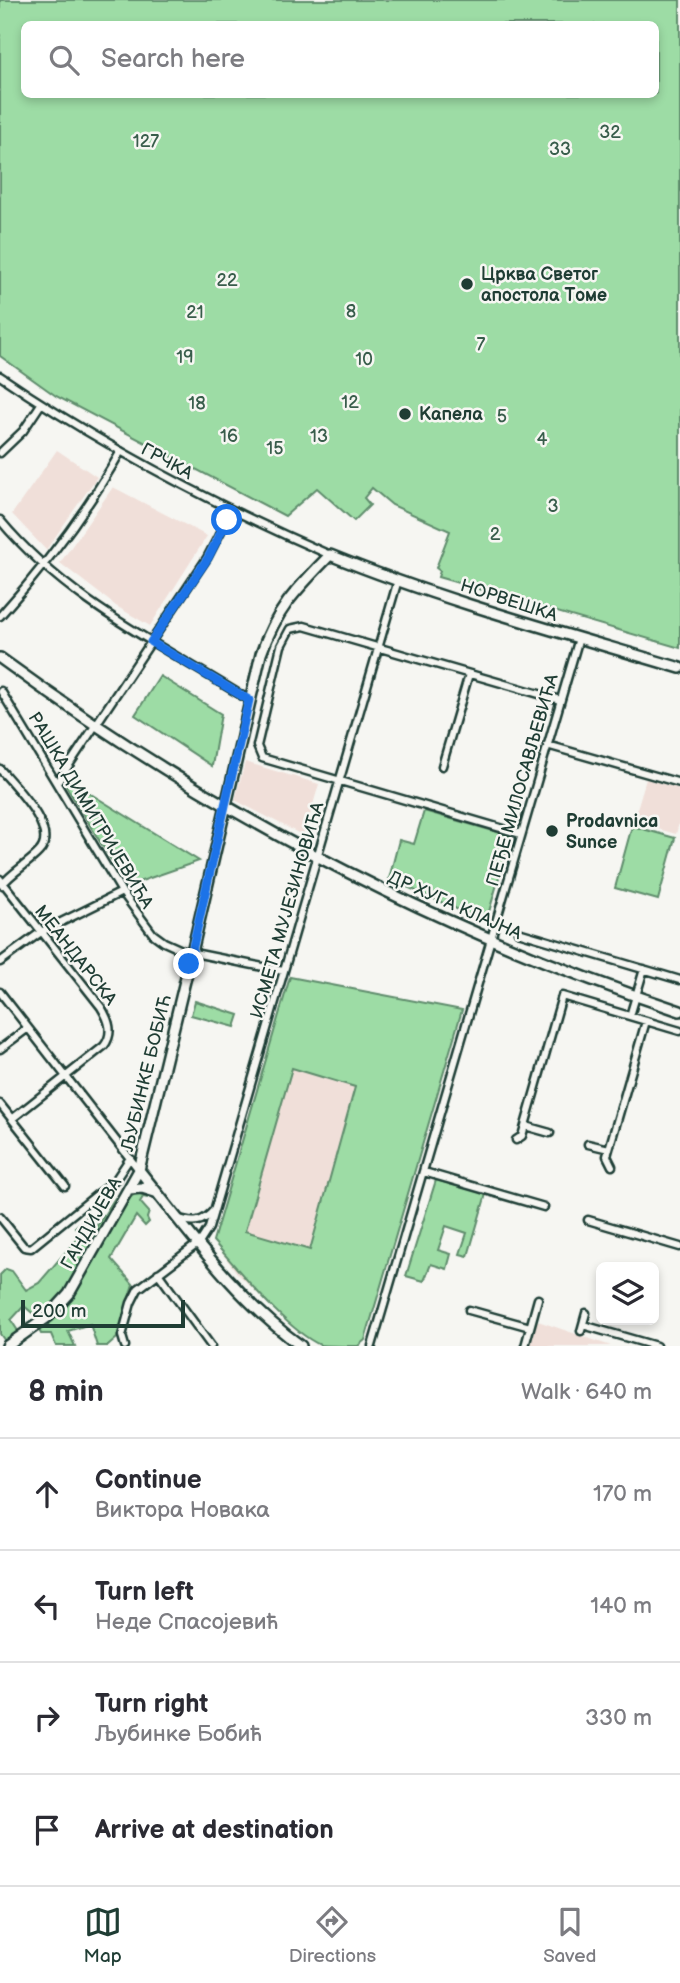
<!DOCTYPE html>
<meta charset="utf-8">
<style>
:root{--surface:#fff;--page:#f7f7f7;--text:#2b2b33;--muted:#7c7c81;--line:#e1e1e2;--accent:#1f3d34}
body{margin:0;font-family:"Balsamiq Sans",sans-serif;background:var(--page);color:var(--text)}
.controls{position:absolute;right:21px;bottom:21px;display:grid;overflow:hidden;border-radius:10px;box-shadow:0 4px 10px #0003}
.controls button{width:63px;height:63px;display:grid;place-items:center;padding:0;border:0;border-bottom:2px solid var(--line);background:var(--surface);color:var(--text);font:35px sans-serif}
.scale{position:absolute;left:21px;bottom:18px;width:164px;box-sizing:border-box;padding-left:7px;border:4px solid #1f3d34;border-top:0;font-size:19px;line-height:24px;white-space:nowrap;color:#1f3d34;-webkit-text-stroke:5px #f6f6f2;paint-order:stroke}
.stop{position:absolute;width:21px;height:21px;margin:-16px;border:5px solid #1a73e8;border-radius:50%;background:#fff}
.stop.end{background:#1a73e8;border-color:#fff;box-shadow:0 2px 7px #0008}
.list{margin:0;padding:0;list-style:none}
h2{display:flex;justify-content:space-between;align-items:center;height:91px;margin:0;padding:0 28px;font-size:30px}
h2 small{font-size:23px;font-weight:400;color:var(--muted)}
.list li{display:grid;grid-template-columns:46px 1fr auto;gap:21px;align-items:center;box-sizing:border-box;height:112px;padding:0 28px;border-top:2px solid var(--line)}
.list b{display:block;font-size:26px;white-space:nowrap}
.list p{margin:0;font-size:23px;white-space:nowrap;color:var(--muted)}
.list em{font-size:23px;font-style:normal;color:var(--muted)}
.icon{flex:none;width:38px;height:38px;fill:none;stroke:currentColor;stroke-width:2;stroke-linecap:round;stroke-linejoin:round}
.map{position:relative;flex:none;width:680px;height:1346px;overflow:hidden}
.search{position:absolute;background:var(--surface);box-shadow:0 4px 10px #0003;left:21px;right:21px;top:21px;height:77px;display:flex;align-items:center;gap:18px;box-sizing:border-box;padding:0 24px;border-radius:10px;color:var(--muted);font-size:26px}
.sheet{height:539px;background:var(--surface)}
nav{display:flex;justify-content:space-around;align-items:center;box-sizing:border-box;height:98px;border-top:2px solid var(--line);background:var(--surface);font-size:19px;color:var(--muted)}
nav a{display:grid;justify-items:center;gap:4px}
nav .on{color:var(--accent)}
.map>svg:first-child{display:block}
</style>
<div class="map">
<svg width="680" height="1346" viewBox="0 0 680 1346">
<rect width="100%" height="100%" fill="#f6f6f2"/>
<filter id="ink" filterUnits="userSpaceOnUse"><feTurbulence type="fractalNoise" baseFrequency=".0143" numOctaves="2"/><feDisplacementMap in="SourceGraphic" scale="14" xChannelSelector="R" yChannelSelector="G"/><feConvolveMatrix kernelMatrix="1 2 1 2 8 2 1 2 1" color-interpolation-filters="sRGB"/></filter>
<g filter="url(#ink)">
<path fill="#f0dfd9" d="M 57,450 L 97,477 L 46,550 L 12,514 Z
M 113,487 L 207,536 L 150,626 L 116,606 L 60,563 Z
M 245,762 L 319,784 L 304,836 L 235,800 Z
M 646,779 L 680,789 L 680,819 L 676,834 L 633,822 Z
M 290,977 L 462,1010 L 365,1340 L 358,1346 L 322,1346 L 312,1340 L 284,1319 L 237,1273 L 213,1241 Z
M 535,1320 L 611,1346 L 528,1346 Z"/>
<path fill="#9ddca5" stroke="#5e8c6c" stroke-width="2" fill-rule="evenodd" d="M 0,0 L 680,0 L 680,648 L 438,577 L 440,571 L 436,568 L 450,531 L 392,505 L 372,488 L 364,498 L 370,505 L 354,521 L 317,488 L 285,516 L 56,396 L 0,356 ZM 24,24 L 656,24 L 656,94 L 24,94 Z
M 160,676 L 221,714 L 212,766 L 135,715 Z
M 65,778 L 199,861 L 127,886 L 63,781 Z
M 424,811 L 511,836 L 486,922 L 389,879 L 399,840 L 414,844 Z
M 632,826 L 675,838 L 658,900 L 615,888 Z
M 290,977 L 462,1010 L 365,1340 L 358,1346 C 347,1346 329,1346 320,1345 C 284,1328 240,1271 213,1241 ZM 292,1068 L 355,1087 L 310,1250 L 245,1231 Z
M 195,1001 L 239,1015 L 235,1027 L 191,1015 Z
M 436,1180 L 486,1194 L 468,1256 L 460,1254 L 467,1233 L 446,1226 L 438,1250 L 451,1254 L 447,1269 L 431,1264 L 424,1281 L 406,1276 Z
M 137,1192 L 148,1198 L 143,1197 L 140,1202 L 149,1212 L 147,1218 L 149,1222 L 145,1226 L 136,1216 L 111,1259 L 133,1284 L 117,1338 L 108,1346 L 97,1346 L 90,1324 L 68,1331 L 75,1346 L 56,1346 L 51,1334 L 41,1334 L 39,1330 C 54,1319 68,1307 77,1291 C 95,1263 111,1211 137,1192 Z
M 115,1198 L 119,1199 L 72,1282 L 59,1298 L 37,1317 L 24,1306 L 11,1320 L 20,1334 L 5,1341 L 0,1334 L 0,1275 L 6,1269 L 12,1271 L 26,1290 L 39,1283 L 81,1234 L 75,1227 L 88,1216 L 97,1226 Z"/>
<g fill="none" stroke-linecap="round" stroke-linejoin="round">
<defs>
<path id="street" d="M 0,376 C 104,447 215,505 330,555
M 0,453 L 23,431 L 41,404
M 0,520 C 69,603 160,644 249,700
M 0,616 C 46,565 87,511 121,451
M 1,691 L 122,892 L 153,934 L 164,942 L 184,951 L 283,971
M 547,745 L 680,783
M 442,766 L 469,674
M 0,769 C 14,786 60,830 39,852 C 28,864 12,872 2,885
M 57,783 L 207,558 L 232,510
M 521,834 L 262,758 L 257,746 L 281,646 L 290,629 L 304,626 L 560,700
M 0,879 L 101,1007 C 109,1020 114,1033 104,1046 L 12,1119
M 518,932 L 680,980
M 0,962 L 41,932 L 122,892
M 0,992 L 139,1170
M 630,1016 L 644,969
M 0,1049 L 28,1028
M 0,1104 L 65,1186
M 525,1126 L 550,1133
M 516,1140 L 522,1136 L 562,996 L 680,1031
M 588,1144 L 609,1149 L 646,1021
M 609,1149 L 607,1156 L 612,1166
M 424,1172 L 544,1207
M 0,1217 L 24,1247 L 31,1248 L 116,1179 L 130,1158
M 177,1218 C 193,1224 203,1223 214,1210
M 588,1220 L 680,1247
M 158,1273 L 211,1346
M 469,1310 L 530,1327
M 583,1325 L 656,1346
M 581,1331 L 586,1313
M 125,1346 L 122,1336 L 131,1303 L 138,1289 L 200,1242 L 209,1228 L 398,580
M 372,1346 L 579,638
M 525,1346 L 538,1299"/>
<path id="secondary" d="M 0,658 C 208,810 436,930 680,1011
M 139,1170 C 189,1232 235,1298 301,1346
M 129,1189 L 142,1188 L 155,1192
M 7,1346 L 49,1316 L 69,1294 L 139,1170 L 192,952 L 261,654 C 277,608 297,589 330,555 C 444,601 563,633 680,668"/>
</defs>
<use href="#street" stroke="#1f3d34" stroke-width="11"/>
<use href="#secondary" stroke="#1f3d34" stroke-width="14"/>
<use href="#street" stroke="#f6f6f2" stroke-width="6"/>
<use href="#secondary" stroke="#f6f6f2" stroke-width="9"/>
</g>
</g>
<g fill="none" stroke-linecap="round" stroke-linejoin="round" filter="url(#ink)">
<path stroke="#1a73e8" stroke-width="9" d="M 189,964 L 249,700 L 151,642 L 208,558 L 227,520"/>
</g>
<g fill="#1f3d34" stroke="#f6f6f2" stroke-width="2.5">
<circle cx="467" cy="284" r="7"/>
<circle cx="405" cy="414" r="7"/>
<circle cx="552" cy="831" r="7"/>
</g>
<g text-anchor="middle" stroke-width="5" stroke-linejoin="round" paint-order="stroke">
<g font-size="18" fill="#385d4b" stroke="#f6f6f2">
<text x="610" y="138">32</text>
<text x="146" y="147">127</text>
<text x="560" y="155">33</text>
<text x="227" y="286">22</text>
<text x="351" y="317">8</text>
<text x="195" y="318">21</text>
<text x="481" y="350">7</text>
<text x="185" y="363">19</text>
<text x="364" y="365">10</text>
<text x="350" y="408">12</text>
<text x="197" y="409">18</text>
<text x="502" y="422">5</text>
<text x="229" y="442">16</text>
<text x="319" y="442">13</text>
<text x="542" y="445">4</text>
<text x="275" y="454">15</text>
<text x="553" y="512">3</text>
<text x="495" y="540">2</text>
</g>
<g font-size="18" font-weight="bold" fill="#1f3d34" stroke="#f6f6f2" text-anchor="start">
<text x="481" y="280">Црква Светог<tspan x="481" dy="21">апостола Томе</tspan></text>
<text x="419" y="420">Капела</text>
<text x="566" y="827">Prodavnica<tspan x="566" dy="21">Sunce</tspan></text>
</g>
<g font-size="18" fill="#1f3d34" stroke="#f6f6f2">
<text transform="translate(167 461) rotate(29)" y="6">ГРЧКА</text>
<text transform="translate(509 600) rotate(18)" y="6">НОРВЕШКА</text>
<text transform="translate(522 780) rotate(-74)" y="6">ПЕЂЕ МИЛОСАВЉЕВИЋА</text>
<text transform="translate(91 810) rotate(59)" y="6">РАШКА ДИМИТРИЈЕВИЋА</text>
<text transform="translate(455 905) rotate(24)" y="6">ДР ХУГА КЛАЈНА</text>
<text transform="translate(287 910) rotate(-74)" y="6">ИСМЕТА МУЈЕЗИНОВИЋА</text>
<text transform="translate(76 955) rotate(52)" y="6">МЕАНДАРСКА</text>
<text transform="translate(146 1073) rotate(-76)" y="6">ЉУБИНКЕ БОБИЋ</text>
<text transform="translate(91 1223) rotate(-60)" y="6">ГАНДИЈЕВА</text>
</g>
</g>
</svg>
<div class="controls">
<button><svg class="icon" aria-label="layers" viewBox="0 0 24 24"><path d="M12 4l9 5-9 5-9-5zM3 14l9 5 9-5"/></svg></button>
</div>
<div class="scale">200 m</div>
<div class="stop" style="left:227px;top:520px"></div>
<div class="stop end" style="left:189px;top:964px"></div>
<div class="search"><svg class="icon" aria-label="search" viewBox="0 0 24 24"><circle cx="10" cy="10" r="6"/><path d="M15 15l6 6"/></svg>Search here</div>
</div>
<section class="sheet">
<h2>8 min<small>Walk · 640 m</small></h2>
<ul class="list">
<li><svg class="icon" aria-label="ahead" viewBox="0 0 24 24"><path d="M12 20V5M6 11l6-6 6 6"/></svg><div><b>Continue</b><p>Виктора Новака</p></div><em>170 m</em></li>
<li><svg class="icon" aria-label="left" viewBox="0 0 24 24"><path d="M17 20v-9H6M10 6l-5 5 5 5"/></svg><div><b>Turn left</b><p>Неде Спасојевић</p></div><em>140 m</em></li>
<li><svg class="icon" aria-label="right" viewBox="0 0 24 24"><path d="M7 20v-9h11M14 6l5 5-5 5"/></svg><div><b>Turn right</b><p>Љубинке Бобић</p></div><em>330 m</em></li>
<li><svg class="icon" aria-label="arrive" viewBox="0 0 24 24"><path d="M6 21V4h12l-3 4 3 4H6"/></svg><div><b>Arrive at destination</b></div></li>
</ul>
</section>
<nav>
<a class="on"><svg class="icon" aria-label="map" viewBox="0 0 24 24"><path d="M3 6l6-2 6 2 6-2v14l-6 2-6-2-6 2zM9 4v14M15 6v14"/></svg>Map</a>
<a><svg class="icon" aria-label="directions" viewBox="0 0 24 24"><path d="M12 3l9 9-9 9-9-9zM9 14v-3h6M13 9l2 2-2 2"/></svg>Directions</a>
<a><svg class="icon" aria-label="saved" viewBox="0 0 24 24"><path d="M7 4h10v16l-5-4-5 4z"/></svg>Saved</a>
</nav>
